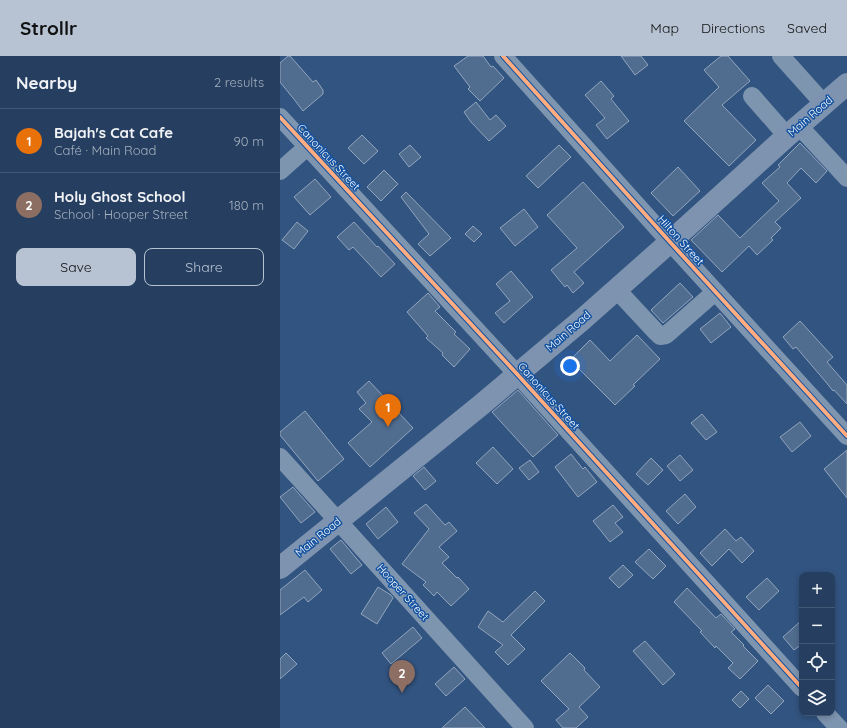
<!DOCTYPE html>
<meta charset="utf-8">
<style>
:root{--surface:#263f60;--page:#324a69;--text:#f1f3f6;--muted:#a4afbd;--line:#425875;--accent:#b7c3d3}
body{margin:0;font-family:Quicksand,sans-serif;background:var(--page);color:var(--text)}
.controls{position:absolute;right:12px;bottom:12px;display:grid;overflow:hidden;border-radius:8px;box-shadow:0 2px 6px #0003}
.controls button{width:36px;height:36px;display:grid;place-items:center;padding:0;border:0;border-bottom:1px solid var(--line);background:var(--surface);color:var(--text);font:20px sans-serif}
.you{position:absolute;left:290px;top:310px;width:14px;height:14px;margin:-10px;border:3px solid #fff;border-radius:50%;background:#1a73e8;box-shadow:0 0 0 6px #1a73e833}
.badge{display:grid;place-items:center;width:26px;height:26px;border-radius:50%;background:var(--accent);color:#fff;font-size:13px;font-weight:700}
.pin{position:absolute;translate:-50% -33px;filter:drop-shadow(0 1px 2px #0008)}
.pin::after{content:'';position:absolute;top:21px;width:14px;height:12px;background:inherit;clip-path:polygon(0 0,100% 0,50% 100%)}
.list{margin:0;padding:0;list-style:none}
h2{display:flex;justify-content:space-between;align-items:center;height:52px;margin:0;padding:0 16px;font-size:17px}
h2 small{font-size:13px;font-weight:400;color:var(--muted)}
.list li{display:grid;grid-template-columns:26px 1fr auto;gap:12px;align-items:center;box-sizing:border-box;height:64px;padding:0 16px;border-top:1px solid var(--line)}
.list b{display:block;font-size:15px;white-space:nowrap}
.list p{margin:0;font-size:13px;white-space:nowrap;color:var(--muted)}
.list em{font-size:13px;font-style:normal;color:var(--muted)}
.actions{display:flex;gap:8px;padding:12px 16px}
.actions a{flex:1;padding:9px 0;border:1px solid var(--accent);border-radius:8px;text-align:center;font-size:14px;color:var(--accent)}
.actions .main{background:var(--accent);color:#111}
.icon{flex:none;width:22px;height:22px;fill:none;stroke:currentColor;stroke-width:2;stroke-linecap:round;stroke-linejoin:round}
.map{position:relative;flex:none;width:567px;height:672px;overflow:hidden}
header{display:flex;align-items:center;gap:24px;box-sizing:border-box;height:56px;padding:0 20px;background:var(--accent);color:#111}
header strong{font-size:19px}
nav{display:flex;gap:22px;margin-inline-start:auto;font-size:14px}
main{display:flex}
aside{flex:1;background:var(--surface)}
.map>svg:first-child{display:block}
</style>
<header>
<strong>Strollr</strong>
<nav><a>Map</a><a>Directions</a><a>Saved</a></nav>
</header>
<main>
<aside>
<h2>Nearby<small>2 results</small></h2>
<ul class="list">
<li><span class="badge" style="background:#e8710a">1</span><div><b>Bajah's Cat Cafe</b><p>Café · Main Road</p></div><em>90 m</em></li>
<li><span class="badge" style="background:#8d6e63">2</span><div><b>Holy Ghost School</b><p>School · Hooper Street</p></div><em>180 m</em></li>
</ul>
<div class="actions"><a class="main">Save</a><a>Share</a></div>
</aside>
<div class="map">
<svg width="567" height="672" viewBox="0 0 567 672">
<rect width="100%" height="100%" fill="#325480"/>
<path fill="#506c8e" stroke="#92a5be" d="M 8,0 L 10,0 L 33,26 L 36,24 L 43,34 L 43,38 L 23,55 L 13,42 L 0,26 L 0,7 Z
M 188,0 L 203,0 L 211,11 L 213,10 L 224,22 L 200,45 L 188,33 L 190,31 L 174,10 Z
M 341,0 L 361,0 L 368,9 L 355,19 Z
M 441,0 L 448,0 L 470,25 L 442,49 L 476,84 L 449,110 L 404,65 L 439,31 L 424,14 Z
M 321,25 L 334,40 L 331,43 L 349,65 L 327,83 L 316,69 L 325,62 L 305,39 Z
M 196,46 L 210,64 L 216,59 L 226,70 L 209,85 L 191,66 L 184,56 Z
M 82,79 L 98,95 L 84,108 L 68,92 Z
M 520,87 L 547,115 L 536,127 L 521,112 L 507,127 L 521,142 L 495,166 L 501,172 L 491,182 L 493,184 L 477,199 L 469,190 L 442,216 L 411,184 L 438,159 L 460,182 L 499,145 L 482,127 L 500,111 L 498,109 Z
M 130,89 L 141,101 L 129,111 L 119,98 Z
M 279,89 L 291,101 L 258,132 L 246,120 Z
M 398,111 L 420,135 L 393,160 L 371,137 Z
M 104,114 L 118,128 L 101,145 L 87,131 Z
M 35,123 L 51,141 L 30,159 L 14,141 Z
M 303,126 L 344,171 L 294,216 L 304,227 L 293,237 L 287,229 L 285,231 L 271,214 L 297,192 L 267,159 Z
M 126,136 L 171,182 L 150,200 L 138,188 L 149,178 L 121,141 Z
M 244,153 L 258,171 L 235,190 L 220,172 Z
M 17,166 L 28,175 L 14,193 L 2,184 Z
M 74,166 L 97,191 L 98,190 L 115,208 L 101,221 L 73,191 L 69,194 L 57,181 Z
M 193,170 L 202,178 L 194,186 L 185,178 Z
M 231,215 L 253,241 L 224,267 L 215,257 L 230,245 L 216,228 Z
M 400,227 L 413,241 L 383,267 L 371,254 Z
M 148,237 L 160,251 L 155,255 L 176,276 L 174,278 L 190,293 L 174,311 L 162,299 L 163,297 L 146,282 L 148,280 L 127,256 Z
M 440,257 L 451,271 L 431,287 L 420,273 Z
M 520,265 L 553,301 L 547,306 L 567,329 L 567,348 L 554,334 L 553,335 L 545,325 L 516,291 L 513,293 L 503,281 Z
M 357,279 L 380,303 L 353,329 L 355,330 L 335,349 L 290,304 L 310,284 L 330,305 Z
M 89,325 L 133,372 L 90,411 L 68,387 L 92,366 L 79,353 L 86,347 L 77,336 Z
M 238,334 L 278,379 L 253,401 L 212,356 Z
M 25,355 L 64,403 L 38,425 L 0,379 L 0,376 Z
M 422,358 L 437,376 L 426,384 L 411,367 Z
M 520,366 L 531,380 L 512,396 L 500,381 Z
M 213,391 L 233,413 L 217,428 L 196,407 Z
M 567,394 L 567,442 L 544,413 Z
M 291,398 L 303,413 L 305,411 L 317,426 L 298,441 L 275,411 Z
M 400,399 L 413,414 L 400,425 L 387,410 Z
M 371,402 L 383,414 L 368,429 L 356,418 Z
M 250,404 L 259,416 L 249,424 L 239,412 Z
M 144,411 L 156,425 L 145,434 L 133,420 Z
M 13,431 L 35,456 L 21,467 L 0,441 Z
M 405,438 L 416,451 L 398,468 L 386,455 Z
M 146,448 L 165,469 L 169,466 L 177,475 L 159,491 L 169,501 L 162,507 L 177,522 L 178,521 L 189,533 L 171,550 L 157,536 L 154,540 L 143,529 L 146,526 L 122,508 L 149,473 L 134,457 Z
M 333,449 L 343,461 L 335,467 L 343,476 L 330,486 L 313,465 Z
M 106,451 L 118,466 L 98,483 L 86,468 Z
M 445,473 L 456,485 L 461,481 L 474,495 L 462,507 L 449,493 L 432,510 L 420,497 Z
M 61,484 L 82,509 L 71,518 L 50,493 Z
M 369,493 L 386,510 L 373,523 L 355,506 Z
M 343,509 L 353,519 L 339,532 L 329,522 Z
M 25,514 L 42,534 L 28,546 L 24,541 L 0,559 L 0,534 Z
M 487,522 L 499,535 L 479,554 L 466,541 Z
M 98,531 L 111,539 L 113,542 L 97,568 L 81,558 Z
M 407,532 L 436,562 L 441,558 L 455,573 L 451,576 L 464,589 L 463,590 L 478,605 L 460,623 L 448,612 L 453,607 L 436,590 L 435,592 L 420,576 L 422,575 L 394,546 Z
M 255,535 L 265,545 L 231,579 L 245,593 L 228,609 L 215,596 L 223,589 L 198,571 L 208,555 L 223,566 Z
M 522,564 L 522,588 L 514,594 L 503,581 Z
M 133,571 L 142,582 L 111,608 L 102,597 Z
M 365,585 L 395,618 L 383,629 L 353,595 Z
M 6,597 L 17,608 L 0,623 L 0,603 Z
M 290,597 L 305,612 L 304,614 L 320,631 L 299,651 L 308,661 L 296,672 L 283,672 L 276,664 L 289,653 L 261,625 Z
M 174,611 L 185,623 L 166,640 L 155,628 Z
M 488,629 L 504,645 L 491,658 L 475,642 Z
M 461,635 L 469,643 L 460,652 L 452,644 Z
M 185,651 L 205,672 L 162,672 Z"/>
<g fill="none" stroke-linecap="round" stroke-linejoin="round">
<path stroke="#7e95b0" stroke-width="18" d="M 223,0 L 390,186 L 567,380
M 501,0 L 544,48
M 472,40 L 507,80
M 0,61 L 237,318 L 522,632
M 519,70 L 567,122
M 0,115 L 27,91
M 336,233 L 377,277 L 380,280 L 386,279 L 435,236
M 0,401 L 58,465 L 245,672
M 545,657 L 559,672"/>
<path stroke="#7d93af" stroke-width="22" d="M 0,512 L 201,349 L 303,263 L 390,186 L 507,80 L 567,28"/>
<defs>
<path id="cycleway" d="M 223,0 L 390,186 L 567,380
M 0,61 L 237,318 L 522,632"/>
</defs>
<use href="#cycleway" stroke="#1251a0" stroke-width="6"/>
<use href="#cycleway" stroke="#ffac80" stroke-width="4"/>
</g>
<g text-anchor="middle" stroke-width="3" stroke-linejoin="round" paint-order="stroke">
<g font-size="11" fill="#fff" stroke="#1251a0">
<text transform="translate(530 60) rotate(-41)" y="4">Main Road</text>
<text transform="translate(49 101) rotate(47)" y="4">Canonicus Street</text>
<text transform="translate(401 184) rotate(48)" y="4">Hilton Street</text>
<text transform="translate(288 275) rotate(-41)" y="4">Main Road</text>
<text transform="translate(269 340) rotate(48)" y="4">Canonicus Street</text>
<text transform="translate(38 481) rotate(-39)" y="4">Main Road</text>
<text transform="translate(123 536) rotate(48)" y="4">Hooper Street</text>
</g>
</g>
</svg>
<div class="controls">
<button>+</button>
<button>−</button>
<button><svg class="icon" aria-label="locate" viewBox="0 0 24 24"><circle cx="12" cy="12" r="6"/><path d="M12 2v4M12 18v4M2 12h4M18 12h4"/></svg></button>
<button><svg class="icon" aria-label="layers" viewBox="0 0 24 24"><path d="M12 4l9 5-9 5-9-5zM3 14l9 5 9-5"/></svg></button>
</div>
<div class="you"></div>
<div class="pin badge" style="left:108px;top:371px;background:#e8710a">1</div>
<div class="pin badge" style="left:122px;top:637px;background:#8d6e63">2</div>
</div>
</main>
